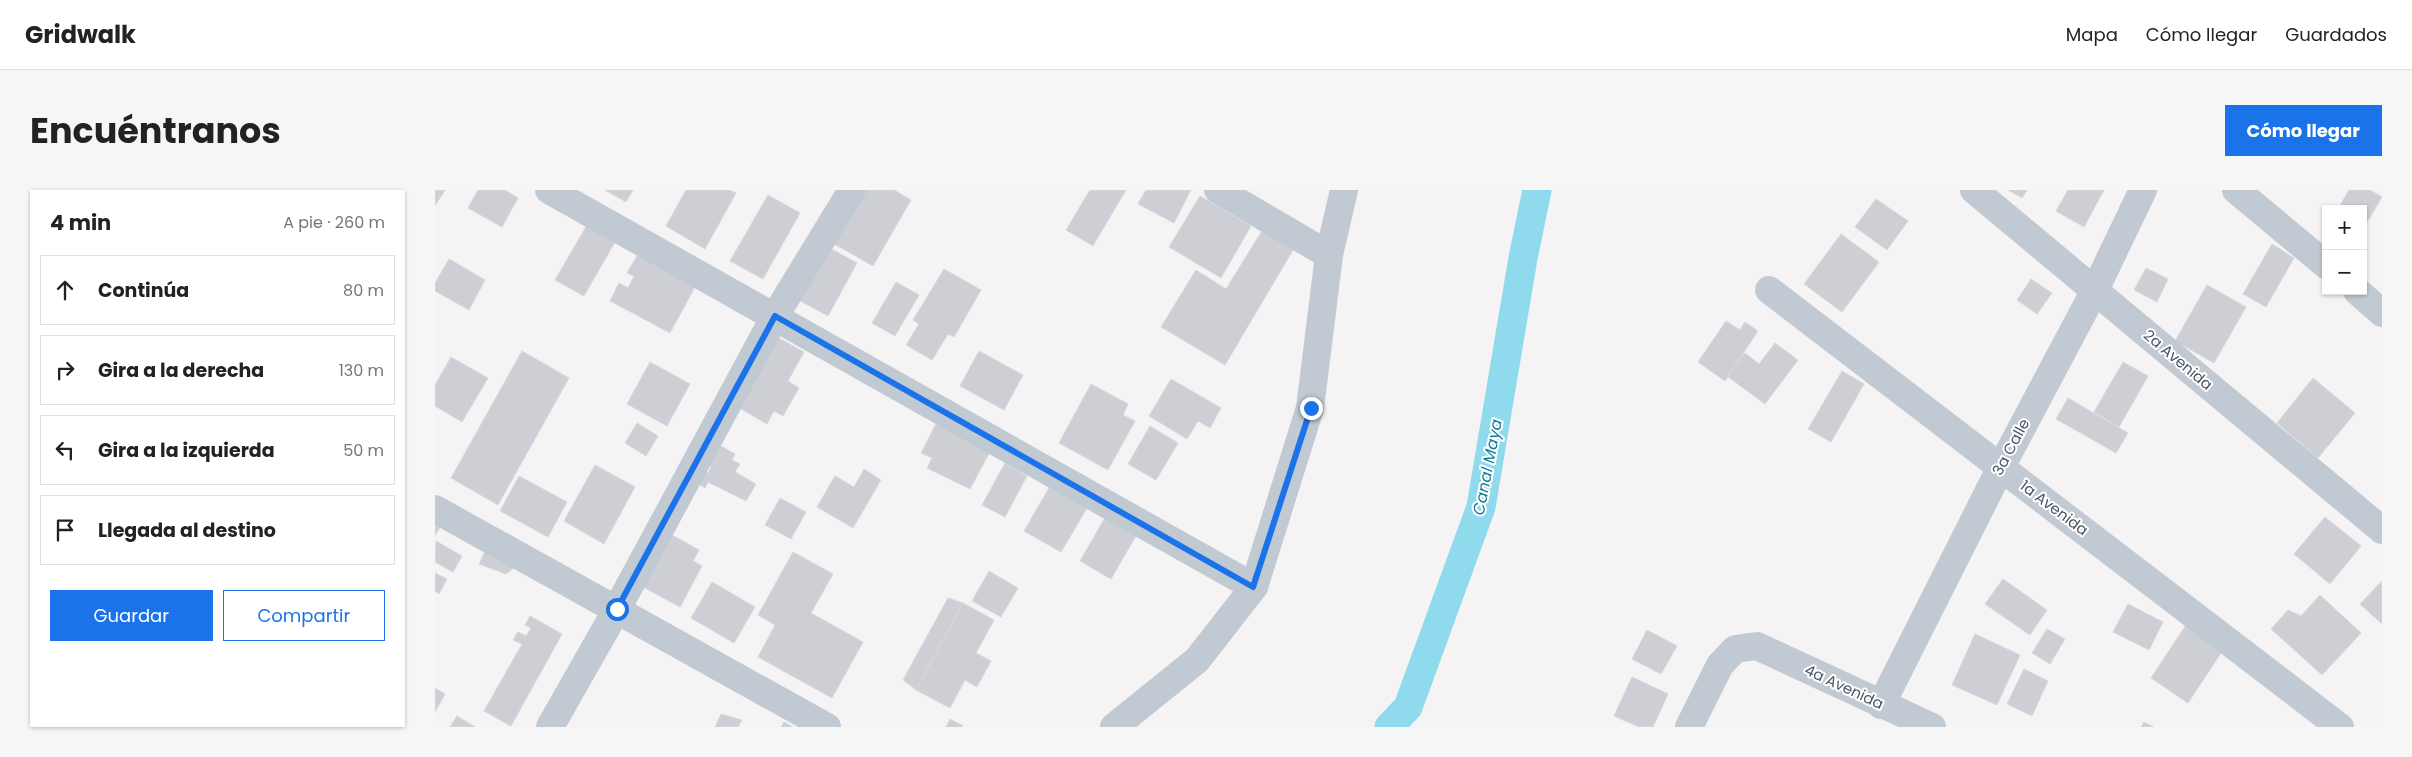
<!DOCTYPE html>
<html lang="es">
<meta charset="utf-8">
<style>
:root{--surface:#fff;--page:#f6f6f6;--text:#222;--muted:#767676;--line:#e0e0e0;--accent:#1a73e8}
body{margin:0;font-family:Poppins,sans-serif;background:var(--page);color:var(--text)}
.controls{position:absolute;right:15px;top:15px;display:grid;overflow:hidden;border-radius:0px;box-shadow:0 1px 4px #0004}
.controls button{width:45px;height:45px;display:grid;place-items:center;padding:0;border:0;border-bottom:1px solid var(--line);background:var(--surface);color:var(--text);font:25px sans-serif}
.stop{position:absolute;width:15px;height:15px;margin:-11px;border:4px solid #1a73e8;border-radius:50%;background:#fff}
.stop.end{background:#1a73e8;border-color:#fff;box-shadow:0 1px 5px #0008}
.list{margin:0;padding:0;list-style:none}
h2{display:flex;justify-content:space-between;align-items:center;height:65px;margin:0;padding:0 20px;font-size:21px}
h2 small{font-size:16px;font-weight:400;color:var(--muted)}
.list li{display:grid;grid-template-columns:32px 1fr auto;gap:15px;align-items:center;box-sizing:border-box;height:70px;margin:0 10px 10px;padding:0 10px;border:1px solid var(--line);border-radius:0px}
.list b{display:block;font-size:19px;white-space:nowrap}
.list em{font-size:16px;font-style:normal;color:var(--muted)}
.actions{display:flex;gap:10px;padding:15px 20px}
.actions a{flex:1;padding:11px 0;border:1px solid var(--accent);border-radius:0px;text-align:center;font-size:18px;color:var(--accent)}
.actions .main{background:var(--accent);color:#fff}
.icon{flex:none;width:28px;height:28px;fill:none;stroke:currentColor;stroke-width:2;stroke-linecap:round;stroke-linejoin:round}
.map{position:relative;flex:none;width:1947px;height:537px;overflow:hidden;border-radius:0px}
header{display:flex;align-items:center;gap:30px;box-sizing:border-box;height:70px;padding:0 25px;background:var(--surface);border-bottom:1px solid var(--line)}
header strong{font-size:24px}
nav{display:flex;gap:28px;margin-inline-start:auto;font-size:18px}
.intro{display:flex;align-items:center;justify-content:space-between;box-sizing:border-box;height:120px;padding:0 30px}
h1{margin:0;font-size:35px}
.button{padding:12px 22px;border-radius:0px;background:var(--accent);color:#fff;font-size:18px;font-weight:700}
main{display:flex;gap:30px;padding:0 30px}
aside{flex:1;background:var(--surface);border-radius:0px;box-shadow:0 1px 4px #0004}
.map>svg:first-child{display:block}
</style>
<header>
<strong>Gridwalk</strong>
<nav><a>Mapa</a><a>Cómo llegar</a><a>Guardados</a></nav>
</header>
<div class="intro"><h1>Encuéntranos</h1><a class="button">Cómo llegar</a></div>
<main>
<aside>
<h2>4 min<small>A pie · 260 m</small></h2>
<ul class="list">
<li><svg class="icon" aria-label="ahead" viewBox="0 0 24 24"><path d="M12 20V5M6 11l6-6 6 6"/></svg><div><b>Continúa</b></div><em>80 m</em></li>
<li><svg class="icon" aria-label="right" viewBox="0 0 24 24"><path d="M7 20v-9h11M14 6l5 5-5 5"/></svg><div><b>Gira a la derecha</b></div><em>130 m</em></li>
<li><svg class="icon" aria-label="left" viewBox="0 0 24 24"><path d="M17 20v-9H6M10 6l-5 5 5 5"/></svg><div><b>Gira a la izquierda</b></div><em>50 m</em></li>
<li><svg class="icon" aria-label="arrive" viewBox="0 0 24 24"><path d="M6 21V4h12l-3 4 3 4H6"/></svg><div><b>Llegada al destino</b></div></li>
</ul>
<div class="actions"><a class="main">Guardar</a><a>Compartir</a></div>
</aside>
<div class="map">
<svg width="1947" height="537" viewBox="0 0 1947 537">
<rect width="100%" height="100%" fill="#f5f3f3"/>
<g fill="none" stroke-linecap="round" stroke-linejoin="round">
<path stroke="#90daee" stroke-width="29" d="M 954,537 L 973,517 L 1046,317 L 1088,68 L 1102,0"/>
</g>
<path fill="#cdcfd5" stroke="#d7d9de" d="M 0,0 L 10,0 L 0,16 Z
M 43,0 L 70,0 L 83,8 L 67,37 L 33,18 Z
M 170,0 L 198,0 L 191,12 Z
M 251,0 L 295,0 L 301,3 L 270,59 L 231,36 Z
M 422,0 L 459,0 L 476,10 L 438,76 L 394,51 Z
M 655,0 L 691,0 L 658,56 L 631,40 Z
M 711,0 L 756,0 L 739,33 L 703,14 Z
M 1573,0 L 1592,0 L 1587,8 Z
M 1633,0 L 1669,0 L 1649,37 L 1621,21 Z
M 1914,0 L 1935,0 L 1947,7 L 1928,39 L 1928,19 L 1903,19 Z
M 333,5 L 365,23 L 328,89 L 295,71 Z
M 765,6 L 816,36 L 786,88 L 734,57 Z
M 1441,9 L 1473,31 L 1452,60 L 1420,37 Z
M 156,28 L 184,45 L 149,106 L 120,90 Z
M 830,36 L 861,55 L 790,175 L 726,137 L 761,80 L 791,99 Z
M 1406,44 L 1444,72 L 1407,122 L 1369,94 Z
M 1837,54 L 1859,68 L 1831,117 L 1808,104 Z
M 391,56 L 422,73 L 393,126 L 362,109 Z
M 203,64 L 261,95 L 235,143 L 175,111 L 184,93 L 193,98 L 199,86 L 192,83 Z
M 14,69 L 50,90 L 34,120 L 0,101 L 0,93 Z
M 1711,78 L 1733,89 L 1722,112 L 1699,100 Z
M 509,79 L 546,100 L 519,147 L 513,144 L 497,170 L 471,155 L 484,134 L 478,130 Z
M 1596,89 L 1617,103 L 1602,124 L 1582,110 Z
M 461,92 L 484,105 L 460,146 L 437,133 Z
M 1772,95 L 1811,117 L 1779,173 L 1740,151 Z
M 1291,131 L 1305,140 L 1310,132 L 1323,141 L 1290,191 L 1263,172 Z
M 340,146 L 369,162 L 353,191 L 364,198 L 348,226 L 339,221 L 332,234 L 301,216 Z
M 1340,153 L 1363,170 L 1330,214 L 1292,186 L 1310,163 L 1324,174 Z
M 87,161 L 134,188 L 63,315 L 16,288 Z
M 544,161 L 588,185 L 569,220 L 525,196 Z
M 16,167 L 53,188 L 27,232 L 0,216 L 0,195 Z
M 215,172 L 255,194 L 232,236 L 192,214 Z
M 1688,172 L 1713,186 L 1684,237 L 1659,222 Z
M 1407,181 L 1429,194 L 1396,252 L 1373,239 Z
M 1878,188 L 1920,223 L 1883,268 L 1842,233 Z
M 736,189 L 786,218 L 775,238 L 763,231 L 752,249 L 714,226 Z
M 656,194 L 693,214 L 688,225 L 700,231 L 673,280 L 624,253 Z
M 1633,208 L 1693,243 L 1681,263 L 1621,229 Z
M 503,230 L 557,258 L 535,299 L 492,278 L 497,268 L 486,263 Z
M 202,233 L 223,246 L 211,266 L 190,253 Z
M 715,236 L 743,253 L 721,290 L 693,274 Z
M 279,252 L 300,264 L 297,270 L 305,274 L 300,282 L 321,294 L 311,311 L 273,292 L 270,298 L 258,291 L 264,279 L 273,283 L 276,277 L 267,273 Z
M 570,273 L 592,286 L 570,327 L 547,315 Z
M 160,275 L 200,297 L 169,354 L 129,331 Z
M 429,279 L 446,290 L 418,338 L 382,317 L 400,286 L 419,297 Z
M 84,286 L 132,312 L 113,347 L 65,321 Z
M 618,291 L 655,313 L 626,362 L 589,341 Z
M 345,308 L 371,322 L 356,349 L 330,335 Z
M 671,326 L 702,344 L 676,389 L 645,371 Z
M 1890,327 L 1926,356 L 1895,394 L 1859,364 Z
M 0,329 L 7,334 L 0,346 Z
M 237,345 L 264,360 L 258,371 L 267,376 L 245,417 L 208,397 Z
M 1,351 L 27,366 L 18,382 L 0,372 Z
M 52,357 L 83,375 L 71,384 L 44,374 Z
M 358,362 L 398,384 L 376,423 L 428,452 L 397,508 L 323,467 L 340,435 L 323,425 Z
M 554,381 L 583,398 L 566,427 L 537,411 Z
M 0,383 L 12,389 L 4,404 L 0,401 Z
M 1568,389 L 1612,420 L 1595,445 L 1550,414 Z
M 1947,391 L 1947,434 L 1925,414 Z
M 277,392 L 320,417 L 299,453 L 256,428 Z
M 1885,405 L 1926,443 L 1887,485 L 1836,439 L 1853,420 L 1866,426 Z
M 513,408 L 528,413 L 481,500 L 468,490 Z
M 528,413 L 559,430 L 541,463 L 556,471 L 542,497 L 530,490 L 515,518 L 481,500 Z
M 1693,414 L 1728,432 L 1714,460 L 1678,442 Z
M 95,426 L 127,444 L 76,536 L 49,521 L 87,454 L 78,450 L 83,442 L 91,446 L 96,438 L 90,435 Z
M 1751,435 L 1788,460 L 1753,513 L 1716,488 Z
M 1612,439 L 1630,449 L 1615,474 L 1597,463 Z
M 1212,440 L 1242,456 L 1226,484 L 1197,469 Z
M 1540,444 L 1585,465 L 1562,515 L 1517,495 Z
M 1589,479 L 1613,491 L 1597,526 L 1572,514 Z
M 1197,487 L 1233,504 L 1218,537 L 1204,537 L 1179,526 Z
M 0,498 L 10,504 L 0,522 Z
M 286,524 L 307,530 L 303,537 L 280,537 Z
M 22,526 L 40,537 L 15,537 Z
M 515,529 L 528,536 L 527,537 L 511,537 Z
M 349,532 L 358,537 L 346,537 Z
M 1709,532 L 1719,537 L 1706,537 Z"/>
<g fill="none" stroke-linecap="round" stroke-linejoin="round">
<path stroke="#c1cad2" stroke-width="28" d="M 114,0 L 819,397
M 783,0 L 894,65
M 1539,0 L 1947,340
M 1801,0 L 1891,75
M 1334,100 L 1905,537
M 1922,101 L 1947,123
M 0,319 L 392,537
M 1446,515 L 1566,277 L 1660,100 L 1708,0
M 115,537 L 182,419 L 340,126 L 417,0
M 679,537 L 762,470 L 819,397 L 875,218 L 894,65 L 909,0
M 1254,537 L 1285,475 L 1300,459 L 1322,456 L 1497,537"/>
</g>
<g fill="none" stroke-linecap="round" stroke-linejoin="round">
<path stroke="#1a73e8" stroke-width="6" d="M 182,419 L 340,126 L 818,397 L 876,218"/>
</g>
<g text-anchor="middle" stroke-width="4" stroke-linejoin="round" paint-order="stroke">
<g font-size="15" fill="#4a5661" stroke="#fff">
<text transform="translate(1743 170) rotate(40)" y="5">2a Avenida</text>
<text transform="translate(1576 257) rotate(-62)" y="5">3a Calle</text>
<text transform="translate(1619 318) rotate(37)" y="5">1a Avenida</text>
<text transform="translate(1409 497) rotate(25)" y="5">4a Avenida</text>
</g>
<g font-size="16" font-style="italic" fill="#0c7c9b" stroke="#fff">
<text transform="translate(1052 277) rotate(-79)" y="6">Canal Maya</text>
</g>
</g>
</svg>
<div class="controls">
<button>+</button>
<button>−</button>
</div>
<div class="stop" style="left:182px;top:419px"></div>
<div class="stop end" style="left:876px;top:218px"></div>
</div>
</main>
